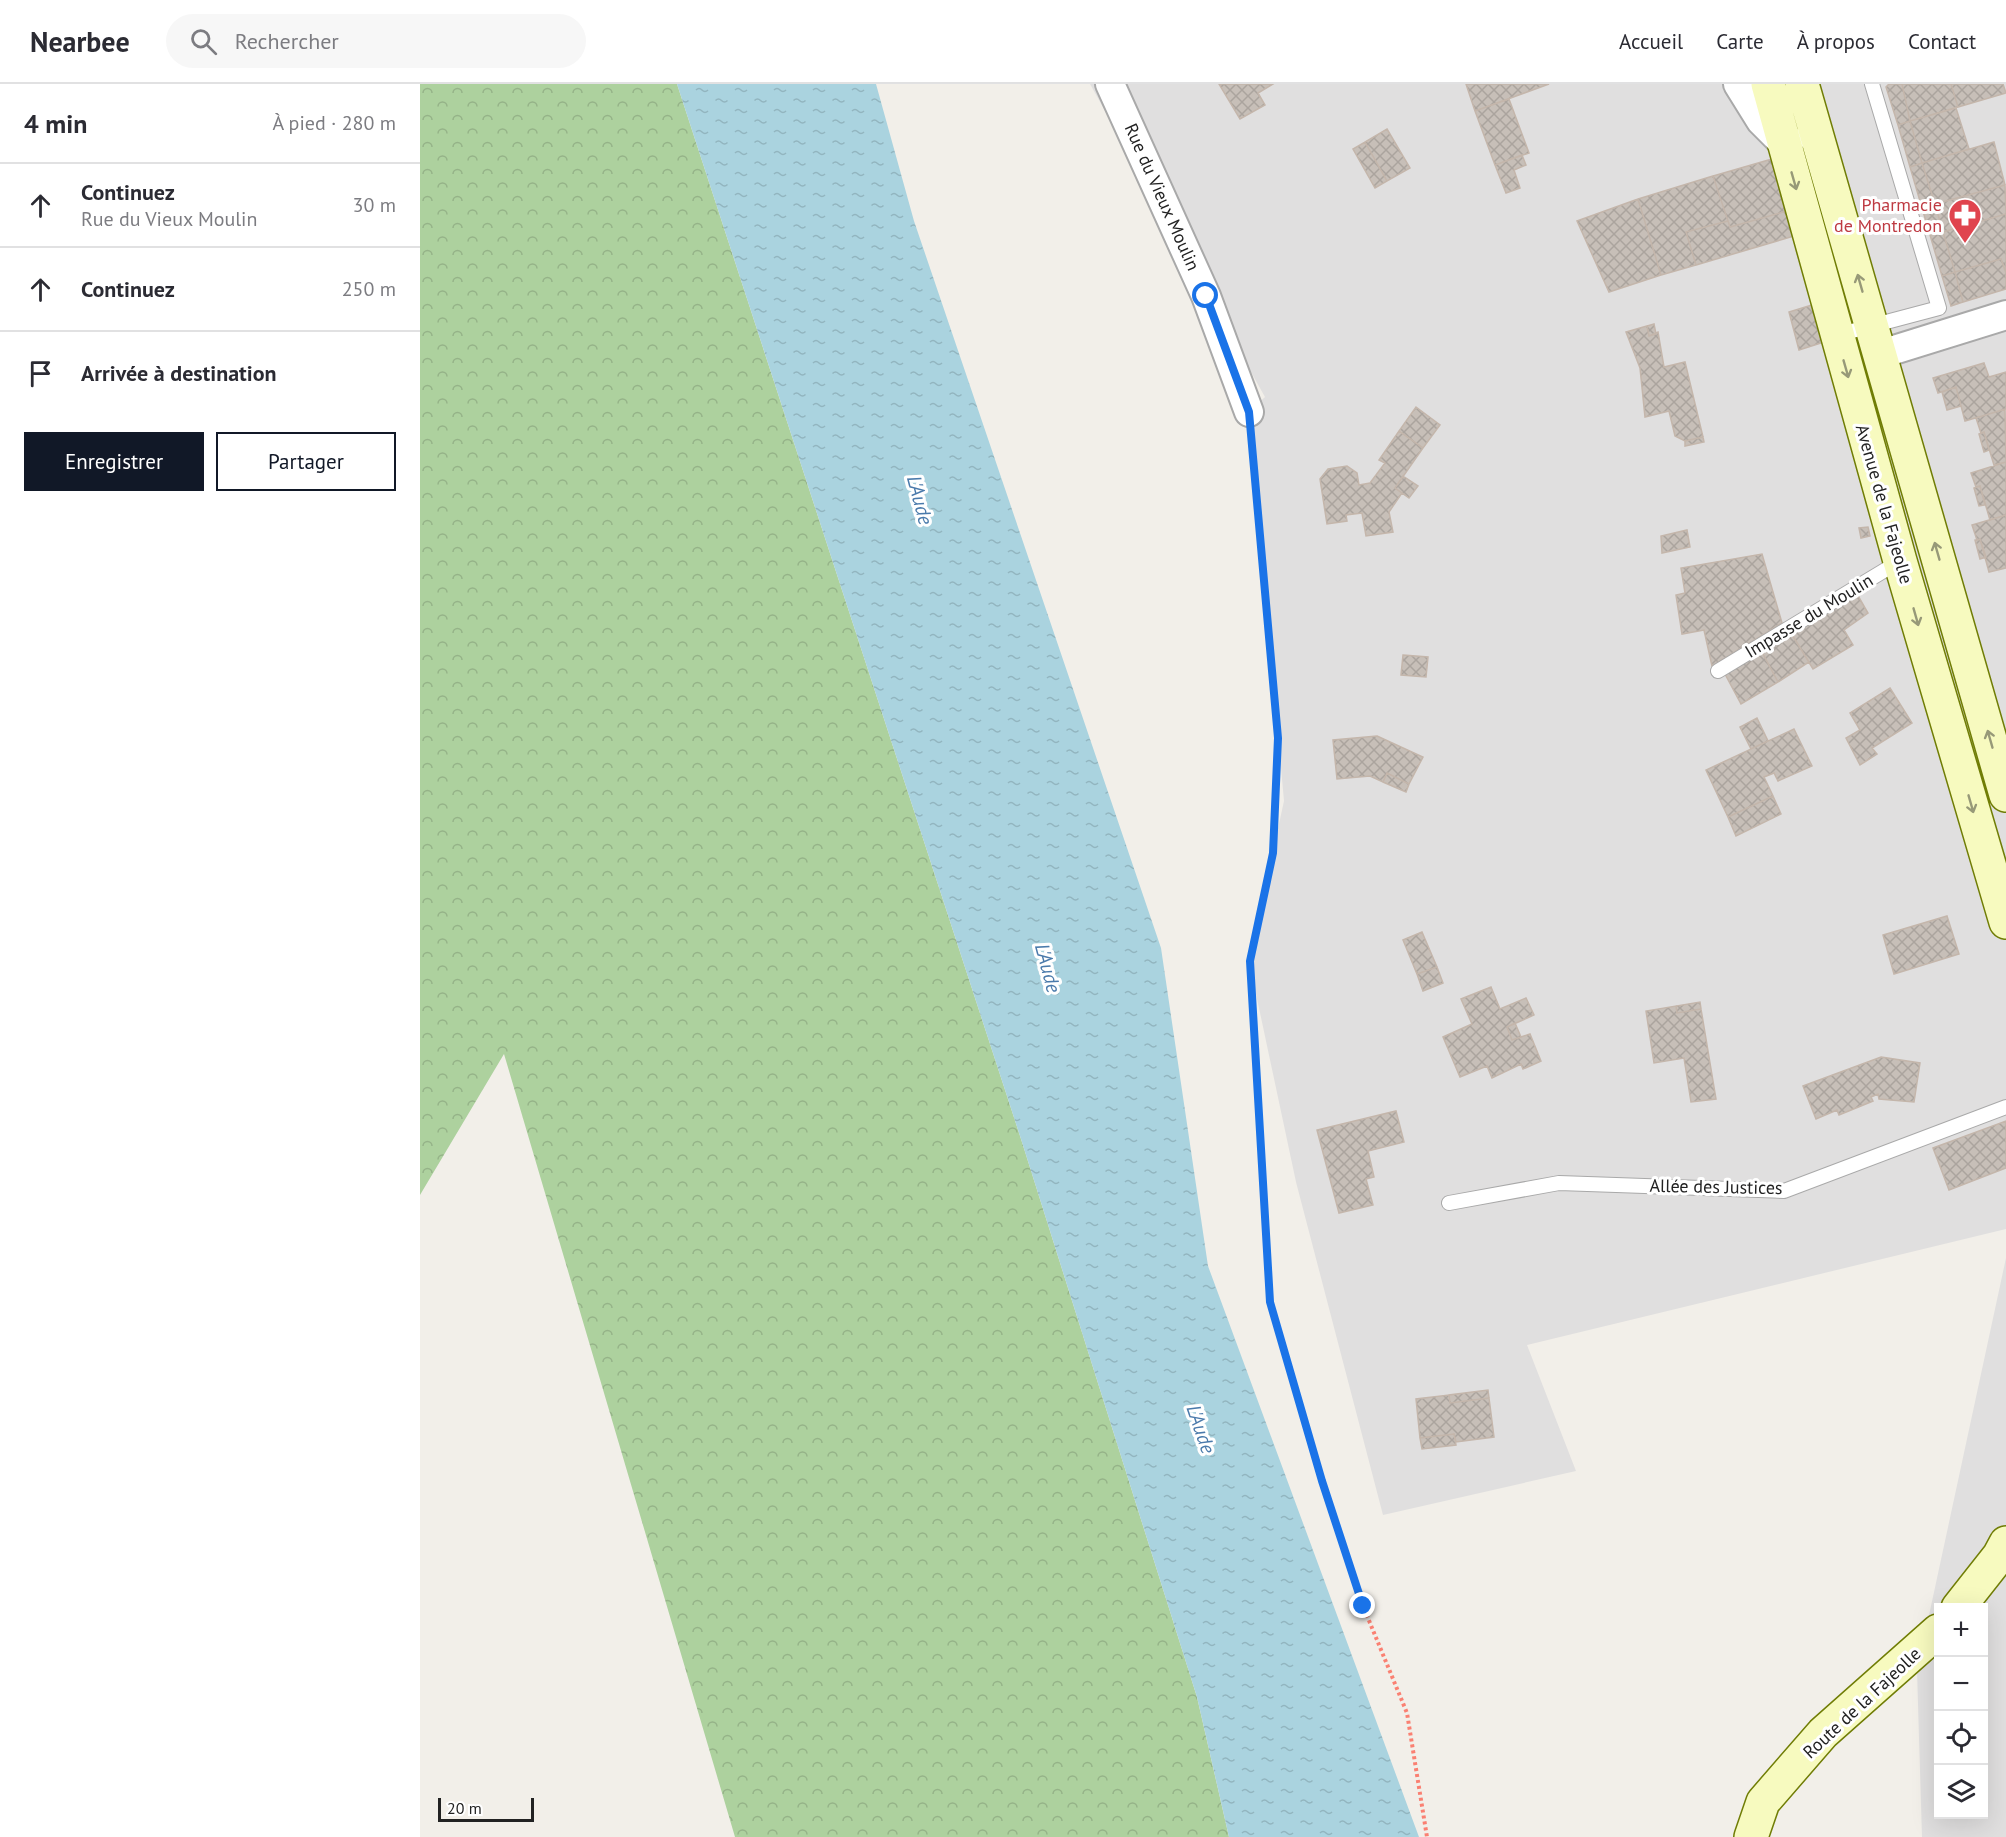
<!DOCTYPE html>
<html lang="fr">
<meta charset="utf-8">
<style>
:root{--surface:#fff;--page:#f7f7f7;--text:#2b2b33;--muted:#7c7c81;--line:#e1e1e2;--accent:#111827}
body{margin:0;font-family:"PT Sans",sans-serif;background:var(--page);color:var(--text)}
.controls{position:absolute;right:18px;bottom:18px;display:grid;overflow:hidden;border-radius:0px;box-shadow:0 6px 24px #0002}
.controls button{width:54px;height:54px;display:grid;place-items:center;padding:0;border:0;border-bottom:2px solid var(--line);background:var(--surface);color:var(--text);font:30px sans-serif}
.scale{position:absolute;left:18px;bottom:15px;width:96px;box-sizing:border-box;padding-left:6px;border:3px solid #222;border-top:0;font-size:16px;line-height:21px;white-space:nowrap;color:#222;-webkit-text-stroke:4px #fff;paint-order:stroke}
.stop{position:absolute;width:18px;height:18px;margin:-14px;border:4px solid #1a73e8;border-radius:50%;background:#fff}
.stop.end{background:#1a73e8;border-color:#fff;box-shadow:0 2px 6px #0008}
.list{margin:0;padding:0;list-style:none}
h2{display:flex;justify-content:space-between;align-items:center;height:78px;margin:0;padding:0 24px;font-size:26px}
h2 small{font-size:20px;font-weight:400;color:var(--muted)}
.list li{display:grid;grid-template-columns:39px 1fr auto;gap:18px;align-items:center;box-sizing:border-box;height:84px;padding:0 24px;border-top:2px solid var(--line)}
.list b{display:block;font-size:22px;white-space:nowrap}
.list p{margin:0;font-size:20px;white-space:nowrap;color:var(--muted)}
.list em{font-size:20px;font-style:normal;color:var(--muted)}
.actions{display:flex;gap:12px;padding:18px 24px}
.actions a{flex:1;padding:14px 0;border:2px solid var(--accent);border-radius:0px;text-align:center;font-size:21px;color:var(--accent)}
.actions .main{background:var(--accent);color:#fff}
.icon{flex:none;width:33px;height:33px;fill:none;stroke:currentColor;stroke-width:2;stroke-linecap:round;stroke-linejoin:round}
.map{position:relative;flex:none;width:1586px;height:1753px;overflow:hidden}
header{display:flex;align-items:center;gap:36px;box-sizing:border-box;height:84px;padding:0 30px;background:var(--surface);border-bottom:2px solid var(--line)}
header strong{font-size:28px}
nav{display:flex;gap:33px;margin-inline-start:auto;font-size:21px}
.search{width:420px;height:54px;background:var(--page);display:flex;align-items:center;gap:15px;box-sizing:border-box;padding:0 21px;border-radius:33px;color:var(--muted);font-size:22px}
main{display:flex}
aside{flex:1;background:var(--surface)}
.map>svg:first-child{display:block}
</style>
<header>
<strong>Nearbee</strong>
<div class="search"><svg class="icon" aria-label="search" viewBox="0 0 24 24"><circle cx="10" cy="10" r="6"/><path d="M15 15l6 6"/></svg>Rechercher</div>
<nav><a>Accueil</a><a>Carte</a><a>À propos</a><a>Contact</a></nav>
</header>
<main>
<aside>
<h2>4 min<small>À pied · 280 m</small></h2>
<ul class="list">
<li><svg class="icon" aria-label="ahead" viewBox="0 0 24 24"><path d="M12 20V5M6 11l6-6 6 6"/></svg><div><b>Continuez</b><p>Rue du Vieux Moulin</p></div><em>30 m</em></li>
<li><svg class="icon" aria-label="ahead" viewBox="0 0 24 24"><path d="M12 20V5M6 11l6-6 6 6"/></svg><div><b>Continuez</b></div><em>250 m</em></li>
<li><svg class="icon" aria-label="arrive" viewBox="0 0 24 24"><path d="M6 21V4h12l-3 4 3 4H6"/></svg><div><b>Arrivée à destination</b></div></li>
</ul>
<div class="actions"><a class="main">Enregistrer</a><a>Partager</a></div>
</aside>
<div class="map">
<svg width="1586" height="1753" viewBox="0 0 1586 1753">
<defs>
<pattern id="forest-crowns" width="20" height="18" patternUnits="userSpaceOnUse" patternTransform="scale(1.5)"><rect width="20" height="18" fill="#add19e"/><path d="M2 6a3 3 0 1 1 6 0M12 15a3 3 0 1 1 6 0" fill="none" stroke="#95b388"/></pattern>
<pattern id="water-ripples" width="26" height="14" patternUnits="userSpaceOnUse" patternTransform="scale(1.5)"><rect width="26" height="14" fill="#aad3df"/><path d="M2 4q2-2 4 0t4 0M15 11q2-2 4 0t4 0" fill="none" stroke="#92b5bf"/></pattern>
<pattern id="building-cross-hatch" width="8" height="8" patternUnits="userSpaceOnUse" patternTransform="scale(1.5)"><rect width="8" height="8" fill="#c7bfb8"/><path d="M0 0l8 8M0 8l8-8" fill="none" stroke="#aba49e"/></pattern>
</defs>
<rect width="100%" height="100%" fill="#f2efe9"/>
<path fill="#e0dfdf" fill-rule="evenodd" d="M 670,0 L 1586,0 L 1586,1145 L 1107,1261 L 1156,1387 L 963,1431 L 876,1098 L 829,877 L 864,717 L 829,328 L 845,313 Z
M 1586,1174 L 1586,1753 L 1502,1753 L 1497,1587 ZM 1518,1524 L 1564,1524 L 1564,1730 L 1518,1730 Z"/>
<path fill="url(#forest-crowns)" d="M 0,0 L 257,0 L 601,1055 L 777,1613 L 809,1753 L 315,1753 L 84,970 L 0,1111 Z"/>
<path fill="url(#water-ripples)" d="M 257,0 L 456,0 L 494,137 L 741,864 L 788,1182 L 999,1753 L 809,1753 L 777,1613 L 601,1055 Z"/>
<path fill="url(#building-cross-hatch)" stroke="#c4b6ab" stroke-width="1.5" d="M 799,0 L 853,0 L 838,9 L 845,21 L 820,35 Z
M 1046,0 L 1129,0 L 1055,27 Z
M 1469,0 L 1482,0 L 1490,37 L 1478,41 L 1466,3 Z
M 1482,0 L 1531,0 L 1538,23 L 1490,37 Z
M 1531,0 L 1583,0 L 1586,9 L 1538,23 Z
M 1089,15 L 1109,69 L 1075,81 L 1055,27 Z
M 1536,24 L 1549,65 L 1502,79 L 1490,37 Z
M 1490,37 L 1502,79 L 1490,83 L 1478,41 Z
M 967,45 L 990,84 L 967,97 L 945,58 Z
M 945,58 L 967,97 L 955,104 L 933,65 Z
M 1574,58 L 1585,101 L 1515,120 L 1502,79 Z
M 1102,71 L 1106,81 L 1094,86 L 1100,104 L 1086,109 L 1075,81 Z
M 1352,75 L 1367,127 L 1310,143 L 1293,92 Z
M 1502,79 L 1515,120 L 1502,124 L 1490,83 Z
M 1293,92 L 1308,137 L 1266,148 L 1276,181 L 1241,191 L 1218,115 Z
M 1585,101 L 1586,130 L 1523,148 L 1515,120 Z
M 1218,115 L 1241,191 L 1189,208 L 1157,137 Z
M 1515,120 L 1523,148 L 1510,151 L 1502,124 Z
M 1367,127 L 1374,152 L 1276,181 L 1266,148 L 1308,137 L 1310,143 Z
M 1586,130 L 1586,188 L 1581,175 L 1535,188 L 1523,148 Z
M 1523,148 L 1535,188 L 1522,192 L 1510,151 Z
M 1581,175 L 1586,189 L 1586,205 L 1543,218 L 1535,188 Z
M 1535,188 L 1543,218 L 1531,222 L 1522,192 Z
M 1392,221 L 1404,258 L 1379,266 L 1369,228 Z
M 1234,240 L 1236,250 L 1229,252 L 1227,242 Z
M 1227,242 L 1229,252 L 1238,248 L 1244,283 L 1265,278 L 1283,353 L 1265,357 L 1255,352 L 1249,327 L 1225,333 L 1220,284 L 1206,248 Z
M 1564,279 L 1569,293 L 1586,288 L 1586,325 L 1545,337 L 1536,303 L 1518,309 L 1513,294 Z
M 1536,303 L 1541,322 L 1527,326 L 1522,308 Z
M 996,323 L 1020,341 L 1003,364 L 979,347 Z
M 1585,325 L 1586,378 L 1574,381 L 1564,348 L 1561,349 L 1556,334 Z
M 979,347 L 1003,364 L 975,404 L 982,409 L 969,428 L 973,448 L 946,452 L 942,429 L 926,431 L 927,437 L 907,440 L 900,395 L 908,385 L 927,382 L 937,389 L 939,401 L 950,399 L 965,379 L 959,376 Z
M 1564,348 L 1569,366 L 1564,368 L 1559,350 Z
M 1283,353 L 1284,358 L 1265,362 L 1265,357 Z
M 1586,378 L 1586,431 L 1570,436 L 1560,402 L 1556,403 L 1551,389 Z
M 983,392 L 998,402 L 989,414 L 975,404 Z
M 1560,402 L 1565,421 L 1559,422 L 1554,404 Z
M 1586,431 L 1586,484 L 1569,488 L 1560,455 L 1557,456 L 1552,441 Z
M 1448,443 L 1450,452 L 1441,454 L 1439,444 Z
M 1267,446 L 1270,463 L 1242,469 L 1241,452 Z
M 1560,455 L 1566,473 L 1560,475 L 1555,456 Z
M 1342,470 L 1362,539 L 1292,582 L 1284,546 L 1262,550 L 1256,511 L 1265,509 L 1261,484 Z
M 1437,510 L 1448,529 L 1424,546 L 1433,561 L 1393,585 L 1371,549 Z
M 1371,549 L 1389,578 L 1358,598 L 1342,568 Z
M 1342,568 L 1358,598 L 1321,620 L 1305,590 Z
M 983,571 L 1008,573 L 1006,593 L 981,591 Z
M 1470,604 L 1492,639 L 1452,664 L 1457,670 L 1440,681 L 1426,654 L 1440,646 L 1430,629 Z
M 1337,634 L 1348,657 L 1331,665 L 1320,643 Z
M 1374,645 L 1392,682 L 1358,697 L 1354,689 L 1344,693 L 1353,712 L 1308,733 L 1286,686 Z
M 957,652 L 1003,673 L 989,700 L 967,689 L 963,698 L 950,692 L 917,695 L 913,656 Z
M 967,689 L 989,700 L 986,708 L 963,698 Z
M 1353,712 L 1361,730 L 1316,752 L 1308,733 Z
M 1527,832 L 1539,870 L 1474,890 L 1463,851 Z
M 1002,848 L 1017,883 L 997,890 L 983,856 Z
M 1017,883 L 1023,899 L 1003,907 L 997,890 Z
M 1071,903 L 1080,925 L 1106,914 L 1114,931 L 1087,943 L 1092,956 L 1110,950 L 1121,977 L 1103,985 L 1101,980 L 1072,994 L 1067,982 L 1040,993 L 1023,953 L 1052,940 L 1041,915 Z
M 1280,918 L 1281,925 L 1257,929 L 1256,922 Z
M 1256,922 L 1257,929 L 1281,925 L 1296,1015 L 1271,1018 L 1264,974 L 1234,979 L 1226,927 Z
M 1095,939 L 1101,953 L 1092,956 L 1087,943 Z
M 1461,973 L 1500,979 L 1494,1018 L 1459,1015 L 1458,1010 L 1451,1013 L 1453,1017 L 1419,1031 L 1417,1026 L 1396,1035 L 1383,1002 Z
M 976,1027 L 984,1058 L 948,1067 L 954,1093 L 946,1095 L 953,1121 L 919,1129 L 897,1046 Z
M 1586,1037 L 1586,1084 L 1529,1106 L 1513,1064 Z
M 1068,1306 L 1069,1314 L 1030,1319 L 1029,1311 Z
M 1029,1311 L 1030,1319 L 1069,1314 L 1074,1353 L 1036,1358 L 1034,1350 L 1000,1354 L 996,1315 Z
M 1034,1350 L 1036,1361 L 1002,1365 L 1000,1354 Z"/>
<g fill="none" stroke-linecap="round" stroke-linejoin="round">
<defs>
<path id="lane" d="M 1417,251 L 1519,224 L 1452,0
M 1298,587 L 1480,477
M 1029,1119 L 1139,1099 L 1364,1107 L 1586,1023"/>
<path id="street" d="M 690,0 L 786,212 L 829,328
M 1318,0 L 1341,37 L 1363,59 L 1370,57
M 1461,270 L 1586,231"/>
<path id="secondary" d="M 1348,0 L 1480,477 L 1586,838
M 1382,0 L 1586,711
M 1538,1524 L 1579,1472 L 1586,1459
M 1331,1753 L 1343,1718 L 1403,1649 L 1518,1547"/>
</defs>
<use href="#lane" stroke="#a9a9a9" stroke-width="16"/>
<use href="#street" stroke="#a9a9a9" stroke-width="32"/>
<use href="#secondary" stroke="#707d05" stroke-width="36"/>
<path stroke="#fa8072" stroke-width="4" stroke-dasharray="3 3" stroke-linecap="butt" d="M 832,356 L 858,654 L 853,769 L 829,877 L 850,1218 L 902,1397 L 943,1522 L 987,1629 L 1007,1753"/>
<use href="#lane" stroke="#fff" stroke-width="14"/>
<use href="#street" stroke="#fff" stroke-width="28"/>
<use href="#secondary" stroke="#f7fabf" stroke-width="33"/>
</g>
<defs><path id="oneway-shaft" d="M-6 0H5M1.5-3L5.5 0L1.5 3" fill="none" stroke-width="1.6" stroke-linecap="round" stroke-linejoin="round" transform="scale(1.5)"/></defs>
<g stroke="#979978">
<use href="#oneway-shaft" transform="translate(1374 97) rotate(74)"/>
<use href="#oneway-shaft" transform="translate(1440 199) rotate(-106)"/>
<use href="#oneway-shaft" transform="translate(1426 285) rotate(74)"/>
<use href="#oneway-shaft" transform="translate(1517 467) rotate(-106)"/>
<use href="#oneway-shaft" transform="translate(1496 533) rotate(74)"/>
<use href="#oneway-shaft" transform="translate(1570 655) rotate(-106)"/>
<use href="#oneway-shaft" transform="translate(1551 720) rotate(74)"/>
</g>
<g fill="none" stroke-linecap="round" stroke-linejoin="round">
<path stroke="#1a73e8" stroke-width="8" d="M 786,212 L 829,328 L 858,654 L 853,769 L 830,877 L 850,1218 L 902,1397 L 943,1522"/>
</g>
<defs>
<symbol id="pharmacy-pin" viewBox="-11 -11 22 30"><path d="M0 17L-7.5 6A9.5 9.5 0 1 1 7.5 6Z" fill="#e0444e" stroke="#fff"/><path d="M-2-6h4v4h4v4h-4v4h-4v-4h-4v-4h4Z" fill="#fff"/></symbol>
</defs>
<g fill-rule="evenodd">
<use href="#pharmacy-pin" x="1526" y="112" width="38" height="52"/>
</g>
<g text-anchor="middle" stroke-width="6" stroke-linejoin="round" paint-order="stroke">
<g font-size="18" fill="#222" stroke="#fff">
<text transform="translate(742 113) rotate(66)" y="6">Rue du Vieux Moulin</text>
<text transform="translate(1464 420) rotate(74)" y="6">Avenue de la Fajeolle</text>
<text transform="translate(1389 532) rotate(-31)" y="6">Impasse du Moulin</text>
<text transform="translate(1296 1103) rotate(1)" y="6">Allée des Justices</text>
<text transform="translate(1442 1619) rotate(-43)" y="6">Route de la Fajeolle</text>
</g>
<g font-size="18" fill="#be3a42" stroke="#fff" text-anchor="end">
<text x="1522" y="127">Pharmacie<tspan x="1522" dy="21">de Montredon</tspan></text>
</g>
<g font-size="20" font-style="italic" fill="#4a7aab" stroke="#fff">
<text transform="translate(500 416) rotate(75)" y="7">L'Aude</text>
<text transform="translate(628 884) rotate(75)" y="7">L'Aude</text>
<text transform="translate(781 1345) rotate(71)" y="7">L'Aude</text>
</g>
</g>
</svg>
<div class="controls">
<button>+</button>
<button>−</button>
<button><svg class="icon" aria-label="locate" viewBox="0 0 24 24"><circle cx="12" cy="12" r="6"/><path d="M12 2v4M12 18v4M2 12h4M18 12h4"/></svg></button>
<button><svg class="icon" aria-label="layers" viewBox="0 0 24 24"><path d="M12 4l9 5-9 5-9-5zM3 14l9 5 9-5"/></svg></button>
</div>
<div class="scale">20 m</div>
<div class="stop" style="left:786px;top:212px"></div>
<div class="stop end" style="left:943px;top:1522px"></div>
</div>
</main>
